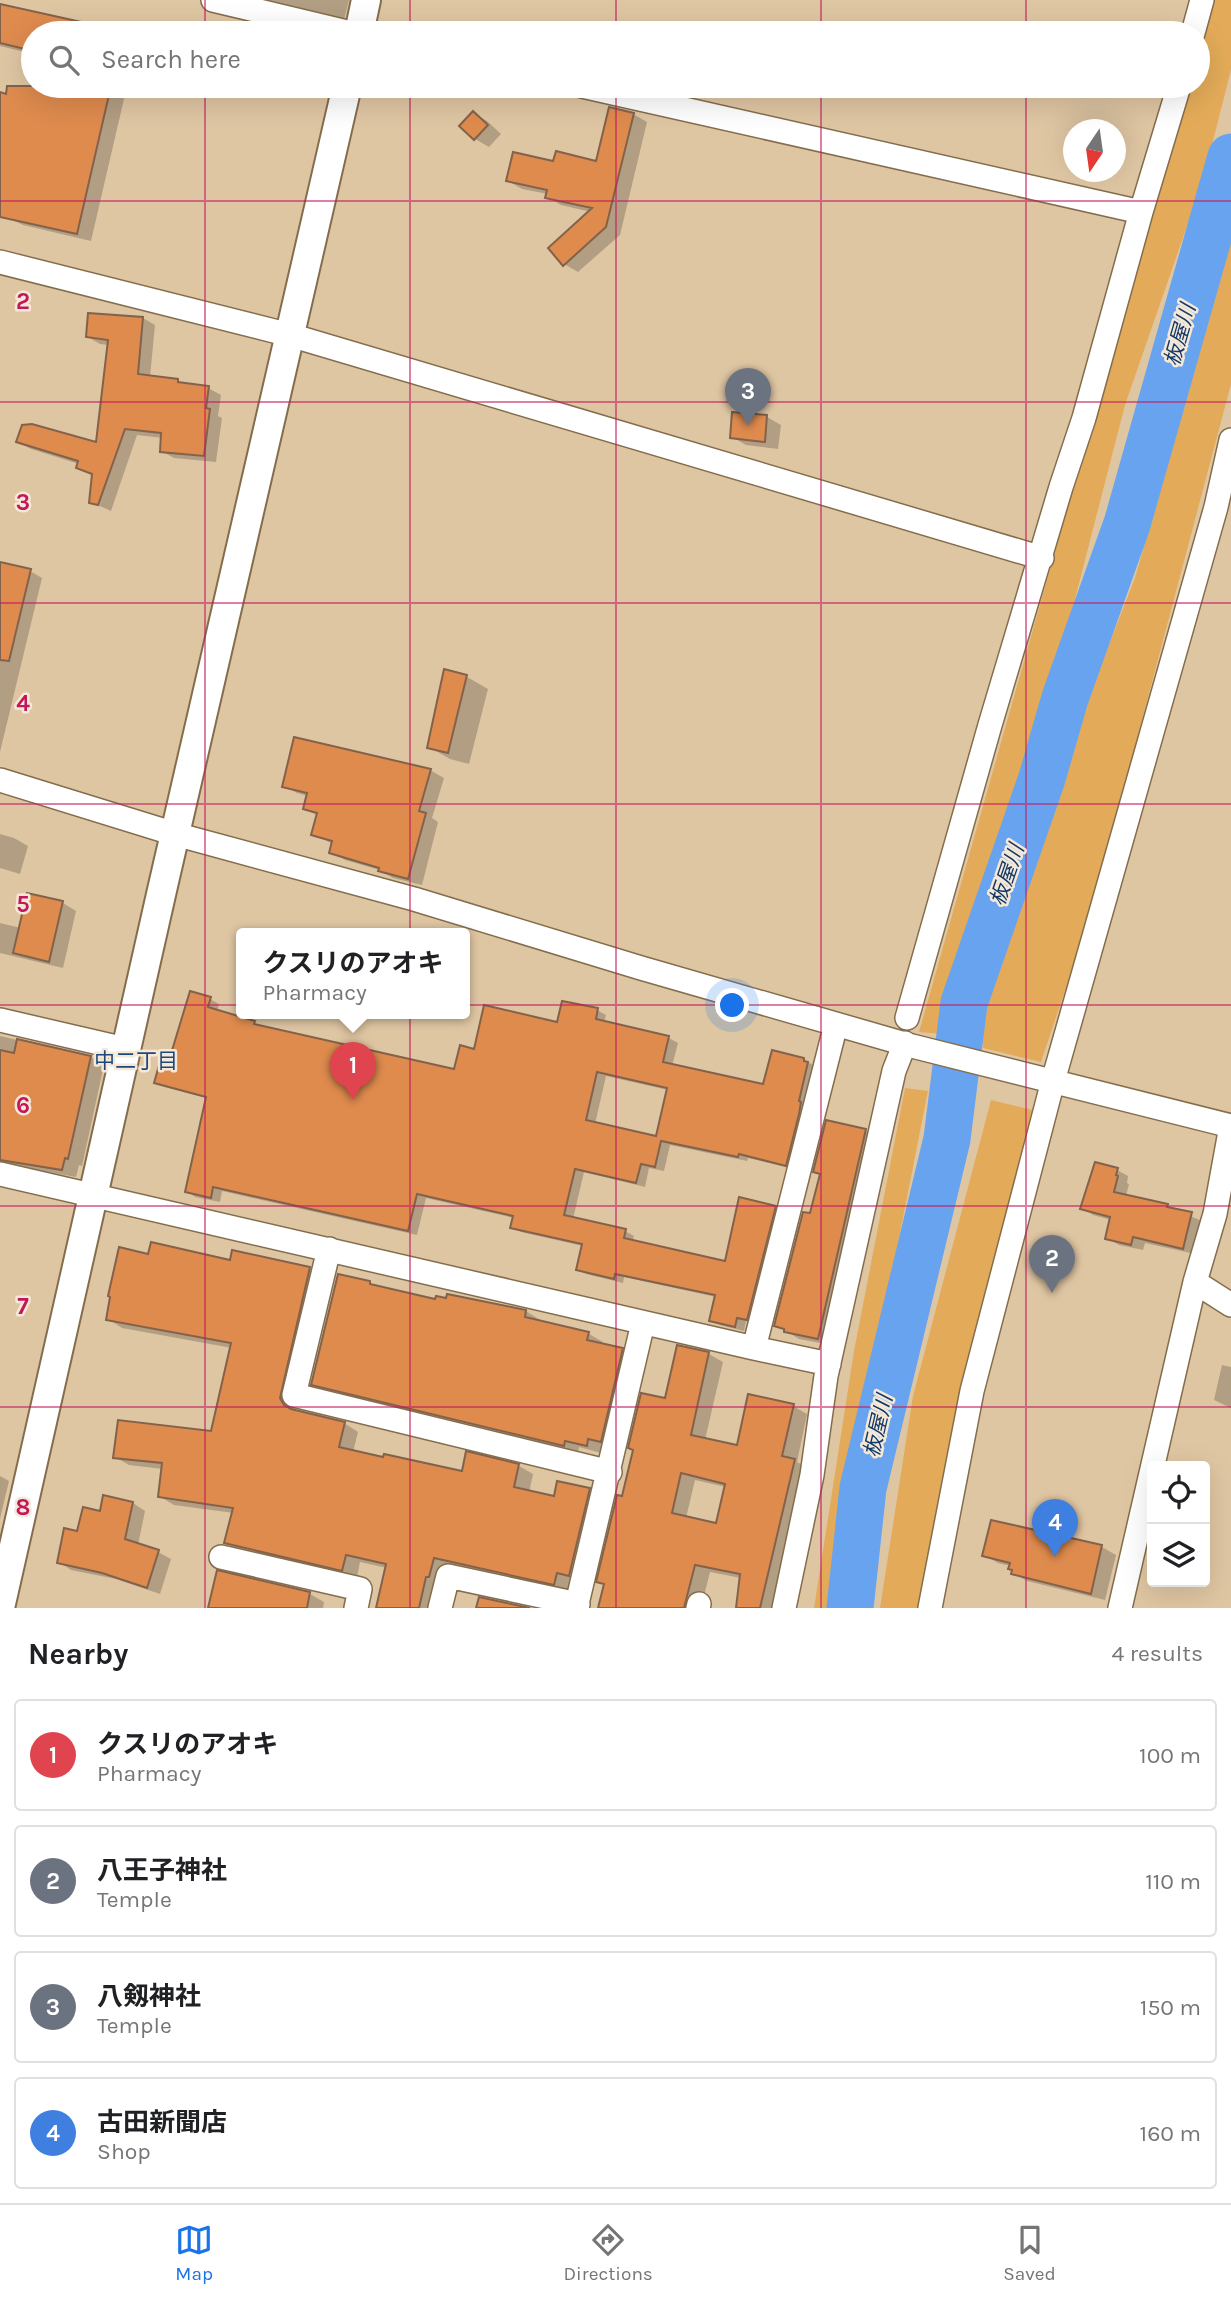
<!DOCTYPE html>
<meta charset="utf-8">
<style>
:root{--surface:#fff;--page:#f6f6f6;--text:#202124;--muted:#757577;--line:#e0e0e0;--accent:#1a73e8}
body{margin:0;font-family:Karla,"Noto Sans JP",sans-serif;background:var(--page);color:var(--text)}
.controls{position:absolute;right:21px;bottom:21px;display:grid;overflow:hidden;border-radius:7px;box-shadow:0 7px 28px #0002}
.controls button{width:63px;height:63px;display:grid;place-items:center;padding:0;border:0;border-bottom:2px solid var(--line);background:var(--surface);color:var(--text);font:35px sans-serif}
.compass{position:absolute;left:1063px;top:119px;width:63px;height:63px;border-radius:50%;background:var(--surface);box-shadow:0 7px 28px #0002;rotate:193deg}
.you{position:absolute;left:733px;top:1006px;width:24px;height:24px;margin:-18px;border:5px solid #fff;border-radius:50%;background:#1a73e8;box-shadow:0 0 0 10px #1a73e833}
.badge{display:grid;place-items:center;width:46px;height:46px;border-radius:50%;background:var(--accent);color:#fff;font-size:23px;font-weight:700}
.pin{position:absolute;translate:-50% -58px;filter:drop-shadow(0 2px 4px #0008)}
.pin::after{content:'';position:absolute;top:37px;width:24px;height:21px;background:inherit;clip-path:polygon(0 0,100% 0,50% 100%)}
.popup{position:absolute;left:236px;top:928px;width:234px;height:91px;box-sizing:border-box;display:grid;place-content:center;border-radius:7px;background:var(--surface);filter:drop-shadow(0 2px 5px #0005);font-size:23px;white-space:nowrap;color:var(--muted)}
.popup b{font-size:26px;color:var(--text)}
.popup::after{content:'';position:absolute;left:50%;top:100%;margin-left:-14px;border:14px solid transparent;border-top-color:var(--surface)}
.list{margin:0;padding:0;list-style:none}
h2{display:flex;justify-content:space-between;align-items:center;height:91px;margin:0;padding:0 28px;font-size:30px}
h2 small{font-size:23px;font-weight:400;color:var(--muted)}
.list li{display:grid;grid-template-columns:46px 1fr auto;gap:21px;align-items:center;box-sizing:border-box;height:112px;margin:0 14px 14px;padding:0 14px;border:2px solid var(--line);border-radius:7px}
.list b{display:block;font-size:26px;white-space:nowrap}
.list p{margin:0;font-size:23px;white-space:nowrap;color:var(--muted)}
.list em{font-size:23px;font-style:normal;color:var(--muted)}
.icon{flex:none;width:38px;height:38px;fill:none;stroke:currentColor;stroke-width:2;stroke-linecap:round;stroke-linejoin:round}
.map{position:relative;flex:none;width:1231px;height:1608px;overflow:hidden}
.search{position:absolute;background:var(--surface);box-shadow:0 7px 28px #0002;left:21px;right:21px;top:21px;height:77px;display:flex;align-items:center;gap:18px;box-sizing:border-box;padding:0 24px;border-radius:38px;color:var(--muted);font-size:26px}
.sheet{height:595px;background:var(--surface)}
nav{display:flex;justify-content:space-around;align-items:center;box-sizing:border-box;height:98px;border-top:2px solid var(--line);background:var(--surface);font-size:19px;color:var(--muted)}
nav a{display:grid;justify-items:center;gap:4px}
nav .on{color:var(--accent)}
.map>svg:first-child{display:block}
</style>
<div class="map">
<svg width="1231" height="1608" viewBox="0 0 1231 1608">
<rect width="100%" height="100%" fill="#dfc6a3"/>
<path fill="#e3ab59" d="M 1210,0 L 1231,0 L 1231,70 L 1203,180 L 1125,405 L 1059,661 L 943,1034 L 919,1032 L 1187,86 L 1198,86 L 1198,46 Z
M 1231,240 L 1231,384 L 1090,916 L 1041,1062 L 983,1048 L 980,1008 L 1061,766 L 1135,578 Z
M 905,1088 L 928,1091 L 851,1481 L 835,1608 L 814,1608 L 854,1351 Z
M 991,1100 L 1037,1111 L 920,1608 L 880,1608 L 913,1396 Z"/>
<path fill="#0003" fill-rule="evenodd" d="M 260,0 L 349,0 L 344,20 Z
M 0,5 L 122,33 L 33,33 L 33,54 L 0,46 Z
M 58,86 L 127,86 L 91,241 L 23,225 L 0,214 L 0,94 L 53,107 Z
M 473,113 L 487,121 L 501,134 L 489,147 L 475,139 L 461,126 Z
M 633,114 L 647,122 L 620,235 L 578,272 L 564,264 L 591,212 L 561,205 L 547,197 L 548,194 L 522,189 L 508,181 L 555,164 L 598,163 Z
M 143,318 L 155,325 L 150,377 L 208,388 L 221,395 L 218,416 L 222,418 L 216,462 L 174,458 L 161,451 L 163,438 L 137,435 L 111,511 L 91,502 L 94,476 L 78,468 L 79,464 L 31,449 L 18,442 L 97,445 L 109,345 L 100,344 L 88,337 Z
M 767,417 L 781,425 L 778,449 L 746,445 L 732,437 Z
M 0,564 L 30,571 L 42,578 L 0,752 Z
M 445,671 L 467,677 L 488,689 L 469,764 L 450,759 L 429,747 Z
M 430,770 L 444,778 L 432,818 L 438,822 L 422,885 L 393,878 L 380,870 L 345,860 L 331,852 L 333,844 L 313,834 L 319,816 L 305,809 L 308,796 L 297,793 L 284,786 Z
M 0,834 L 14,838 L 28,846 L 20,874 L 0,868 Z
M 29,895 L 63,903 L 76,911 L 63,968 L 0,953 L 0,923 L 21,928 Z
M 210,999 L 219,1004 L 217,1012 L 254,1023 L 262,1027 L 456,1072 L 476,1051 L 597,1010 L 606,1015 L 604,1023 L 669,1038 L 678,1043 L 672,1066 L 764,1086 L 804,1060 L 813,1065 L 816,1069 L 795,1169 L 748,1158 L 747,1161 L 670,1145 L 664,1171 L 649,1168 L 645,1187 L 584,1172 L 573,1219 L 625,1231 L 634,1236 L 632,1242 L 726,1263 L 775,1207 L 784,1212 L 756,1324 L 746,1321 L 744,1331 L 720,1325 L 711,1320 L 716,1297 L 624,1277 L 623,1283 L 586,1274 L 578,1269 L 583,1246 L 521,1232 L 512,1227 L 514,1218 L 426,1198 L 417,1235 L 222,1191 L 220,1202 L 195,1197 L 187,1191 L 207,1098 L 165,1087 L 156,1082 ZM 606,1076 L 668,1090 L 657,1138 L 595,1124 Z
M 0,1036 L 91,1057 L 104,1065 L 82,1166 L 79,1165 L 76,1177 L 0,1163 Z
M 865,1131 L 879,1138 L 831,1345 L 799,1339 L 776,1325 L 812,1216 L 821,1175 L 815,1171 Z
M 1117,1170 L 1128,1176 L 1127,1183 L 1129,1184 L 1126,1196 L 1167,1206 L 1202,1221 L 1195,1254 L 1145,1243 L 1143,1250 L 1119,1245 L 1107,1238 L 1111,1220 L 1093,1215 L 1082,1208 Z
M 234,1252 L 310,1269 L 324,1277 L 294,1408 L 297,1412 L 344,1423 L 358,1432 L 353,1452 L 463,1473 L 519,1466 L 533,1474 L 529,1493 L 555,1499 L 589,1490 L 603,1498 L 568,1591 L 449,1565 L 439,1608 L 378,1608 L 387,1568 L 360,1562 L 357,1577 L 240,1551 L 226,1542 L 234,1513 L 174,1505 L 159,1496 L 163,1469 L 129,1465 L 115,1457 L 213,1433 L 232,1348 L 122,1328 L 108,1319 L 150,1256 L 231,1262 Z
M 370,1283 L 379,1288 L 436,1301 L 526,1311 L 540,1320 L 539,1322 L 589,1334 L 603,1342 L 602,1345 L 622,1350 L 636,1358 L 615,1449 L 602,1446 L 601,1453 L 579,1447 L 578,1453 L 327,1392 L 313,1384 Z
M 678,1347 L 709,1354 L 723,1362 L 705,1440 L 738,1448 L 793,1406 L 807,1414 L 797,1462 L 809,1469 L 781,1608 L 737,1608 L 741,1578 L 710,1572 L 701,1608 L 600,1608 L 605,1585 L 598,1581 L 623,1498 L 666,1400 ZM 695,1480 L 726,1487 L 717,1525 L 686,1518 Z
M 1222,1365 L 1231,1367 L 1231,1408 L 1214,1400 Z
M 0,1476 L 9,1481 L 0,1519 Z
M 133,1503 L 145,1511 L 138,1545 L 158,1552 L 171,1559 L 160,1594 L 116,1579 L 71,1570 L 59,1562 L 101,1513 Z
M 992,1522 L 1102,1547 L 1116,1555 L 1105,1600 L 1027,1581 L 1013,1573 L 1014,1570 L 1011,1566 L 998,1563 L 984,1555 Z
M 218,1572 L 310,1594 L 324,1602 L 323,1608 L 210,1608 Z"/>
<g fill="none" stroke-linecap="round" stroke-linejoin="round">
<path stroke="#68a3ef" stroke-width="47" d="M 850,1608 L 863,1488 L 947,1139 L 964,1003 L 1042,778 L 1065,698 L 1127,524 L 1231,157"/>
</g>
<path fill="#df8b4e" stroke="#83624c" stroke-width="2" fill-rule="evenodd" d="M 0,4 L 95,25 L 94,33 L 33,33 L 33,51 L 0,43 Z
M 7,86 L 111,86 L 77,234 L 0,217 L 0,92 L 6,94 Z
M 609,107 L 634,113 L 606,227 L 563,266 L 548,248 L 592,208 L 545,198 L 547,190 L 506,181 L 513,152 L 553,161 L 556,151 L 596,161 Z
M 473,111 L 488,125 L 474,140 L 459,126 Z
M 88,313 L 143,317 L 138,374 L 178,379 L 178,382 L 209,386 L 206,408 L 210,409 L 204,456 L 160,452 L 161,433 L 125,429 L 98,505 L 89,503 L 92,474 L 76,468 L 78,461 L 16,442 L 22,425 L 32,424 L 96,442 L 108,340 L 86,337 Z
M 732,412 L 767,415 L 765,442 L 730,438 Z
M 0,562 L 31,569 L 9,661 L 0,660 Z
M 444,669 L 467,675 L 448,753 L 427,748 Z
M 294,737 L 431,769 L 419,811 L 426,813 L 408,879 L 378,871 L 379,868 L 329,853 L 332,841 L 311,835 L 317,813 L 303,809 L 307,793 L 282,787 Z
M 27,893 L 63,901 L 49,962 L 13,953 Z
M 190,991 L 211,997 L 208,1007 L 255,1021 L 254,1024 L 454,1069 L 460,1045 L 474,1049 L 484,1005 L 557,1022 L 562,1001 L 598,1008 L 596,1019 L 669,1036 L 663,1062 L 763,1084 L 772,1050 L 804,1058 L 804,1061 L 808,1062 L 799,1101 L 801,1102 L 799,1114 L 786,1166 L 739,1154 L 738,1157 L 661,1141 L 655,1167 L 641,1164 L 636,1183 L 575,1169 L 564,1215 L 626,1229 L 624,1238 L 725,1261 L 739,1197 L 776,1206 L 747,1320 L 737,1318 L 735,1327 L 709,1321 L 715,1295 L 615,1274 L 614,1279 L 576,1270 L 582,1244 L 510,1228 L 513,1216 L 417,1194 L 408,1231 L 213,1187 L 211,1198 L 185,1192 L 206,1097 L 154,1083 L 162,1055 L 170,1057 ZM 597,1072 L 667,1088 L 656,1136 L 586,1120 Z
M 17,1039 L 91,1056 L 68,1159 L 65,1158 L 62,1170 L 0,1160 L 0,1050 L 14,1053 Z
M 826,1120 L 866,1129 L 818,1339 L 784,1332 L 784,1329 L 774,1326 L 803,1212 L 810,1213 L 820,1174 L 813,1172 Z
M 1095,1162 L 1118,1168 L 1116,1175 L 1118,1176 L 1114,1192 L 1168,1204 L 1167,1207 L 1192,1212 L 1183,1249 L 1133,1237 L 1131,1245 L 1105,1239 L 1110,1217 L 1080,1209 Z
M 151,1242 L 230,1260 L 232,1250 L 310,1267 L 280,1398 L 284,1405 L 291,1409 L 345,1422 L 339,1447 L 383,1457 L 384,1454 L 462,1471 L 466,1451 L 519,1464 L 514,1487 L 554,1496 L 557,1481 L 590,1488 L 569,1576 L 557,1573 L 554,1585 L 434,1558 L 429,1577 L 426,1577 L 419,1608 L 376,1608 L 386,1564 L 346,1555 L 342,1571 L 224,1543 L 233,1508 L 158,1497 L 162,1463 L 113,1458 L 118,1420 L 211,1431 L 231,1343 L 106,1320 L 110,1297 L 108,1296 L 119,1247 L 148,1254 Z
M 338,1274 L 370,1281 L 370,1284 L 435,1299 L 436,1296 L 446,1298 L 447,1294 L 526,1310 L 525,1317 L 589,1332 L 587,1340 L 623,1348 L 601,1442 L 588,1439 L 587,1446 L 565,1441 L 564,1446 L 311,1385 Z
M 677,1345 L 709,1352 L 691,1435 L 737,1445 L 748,1394 L 794,1404 L 782,1456 L 795,1459 L 760,1608 L 736,1608 L 740,1574 L 695,1565 L 684,1608 L 598,1608 L 604,1584 L 596,1582 L 617,1495 L 622,1496 L 633,1450 L 628,1448 L 641,1393 L 665,1398 ZM 681,1473 L 725,1484 L 716,1523 L 672,1513 Z
M 103,1495 L 133,1502 L 125,1539 L 159,1550 L 147,1588 L 102,1573 L 57,1563 L 64,1528 L 77,1531 L 83,1507 L 100,1511 Z
M 991,1520 L 1102,1545 L 1091,1594 L 1011,1574 L 1012,1570 L 1008,1569 L 1010,1563 L 982,1556 Z
M 217,1570 L 310,1592 L 307,1608 L 208,1608 Z
M 479,1597 L 530,1608 L 476,1608 Z"/>
<g fill="none" stroke-linecap="round" stroke-linejoin="round">
<defs>
<path id="minor" d="M 213,0 L 351,33
M 1193,33 L 1202,0
M 582,86 L 1141,212
M 0,262 L 290,335 L 1042,558
M 0,780 L 175,834 L 414,899 L 641,968 L 912,1046 L 1231,1126
M 907,1018 L 990,725 L 1061,487 L 1084,418 L 1141,212 L 1179,86
M 0,1020 L 125,1049
M 0,1174 L 754,1348 L 834,1032
M 329,1249 L 294,1395 L 610,1472
M 1195,1282 L 1231,1305
M 754,1348 L 829,1364
M 221,1557 L 360,1589 L 356,1608
M 440,1608 L 448,1576 L 578,1604
M 576,1608 L 643,1323
M 698,1608 L 699,1604
M 784,1608 L 812,1475 L 826,1376 L 894,1071 L 905,1043
M 930,1608 L 972,1391 L 1053,1081 L 1216,507 L 1231,440
M 1120,1608 L 1195,1282 L 1215,1214 L 1231,1126"/>
<path id="tertiary" d="M 359,33 L 366,0
M 0,1608 C 112,1100 231,593 347,86"/>
</defs>
<use href="#minor" stroke="#846d4d" stroke-width="26"/>
<use href="#tertiary" stroke="#846d4d" stroke-width="32"/>
<use href="#minor" stroke="#fff" stroke-width="23"/>
<use href="#tertiary" stroke="#fff" stroke-width="28"/>
</g>
<path fill="none" stroke="#c2185b" stroke-width="2" stroke-opacity="0.55" d="M 205,0 L 205,33M 410,0 L 410,33M 616,0 L 616,33M 821,0 L 821,33M 1026,0 L 1026,33M 205,86 L 205,1608M 410,86 L 410,1608M 616,86 L 616,1608M 821,86 L 821,1608M 1026,86 L 1026,1608M 0,201 L 1231,201M 0,402 L 1231,402M 0,603 L 1231,603M 0,804 L 1231,804M 0,1005 L 1231,1005M 0,1206 L 1231,1206M 0,1407 L 1231,1407"/>
<g text-anchor="middle" stroke-width="5" stroke-linejoin="round" paint-order="stroke">
<g font-size="21" font-style="italic" fill="#113969" stroke="#f6e8d7">
<text transform="translate(1180 335) rotate(-74)" y="7">板屋川</text>
<text transform="translate(1007 875) rotate(-71)" y="7">板屋川</text>
<text transform="translate(878 1426) rotate(-77)" y="7">板屋川</text>
</g>
<g font-size="21" fill="#1e487c" stroke="#f6e8d7">
<text x="136" y="1068">中二丁目</text>
</g>
</g>
<g font-size="23" text-anchor="middle" font-weight="bold" fill="#c2185b" stroke="#f6e8d7" stroke-width="5" stroke-linejoin="round" paint-order="stroke">
<text x="23" y="309">2</text>
<text x="23" y="510">3</text>
<text x="23" y="711">4</text>
<text x="23" y="912">5</text>
<text x="23" y="1113">6</text>
<text x="23" y="1314">7</text>
<text x="23" y="1515">8</text>
</g>
</svg>
<div class="controls">
<button><svg class="icon" aria-label="locate" viewBox="0 0 24 24"><circle cx="12" cy="12" r="6"/><path d="M12 2v4M12 18v4M2 12h4M18 12h4"/></svg></button>
<button><svg class="icon" aria-label="layers" viewBox="0 0 24 24"><path d="M12 4l9 5-9 5-9-5zM3 14l9 5 9-5"/></svg></button>
</div>
<svg class="compass" viewBox="-18 -18 36 36"><path d="M0-13l5 13h-10z" fill="#e53935"/><path d="M0 13l5-13h-10z" fill="#757577"/></svg>
<div class="you"></div>
<div class="pin badge" style="left:353px;top:1100px;background:#e0444e">1</div>
<div class="popup"><b>クスリのアオキ</b>Pharmacy</div>
<div class="pin badge" style="left:1052px;top:1293px;background:#6b7280">2</div>
<div class="pin badge" style="left:748px;top:426px;background:#6b7280">3</div>
<div class="pin badge" style="left:1055px;top:1557px;background:#3f7fe0">4</div>
<div class="search"><svg class="icon" aria-label="search" viewBox="0 0 24 24"><circle cx="10" cy="10" r="6"/><path d="M15 15l6 6"/></svg>Search here</div>
</div>
<section class="sheet">
<h2>Nearby<small>4 results</small></h2>
<ul class="list">
<li><span class="badge" style="background:#e0444e">1</span><div><b>クスリのアオキ</b><p>Pharmacy</p></div><em>100 m</em></li>
<li><span class="badge" style="background:#6b7280">2</span><div><b>八王子神社</b><p>Temple</p></div><em>110 m</em></li>
<li><span class="badge" style="background:#6b7280">3</span><div><b>八剱神社</b><p>Temple</p></div><em>150 m</em></li>
<li><span class="badge" style="background:#3f7fe0">4</span><div><b>古田新聞店</b><p>Shop</p></div><em>160 m</em></li>
</ul>
</section>
<nav>
<a class="on"><svg class="icon" aria-label="map" viewBox="0 0 24 24"><path d="M3 6l6-2 6 2 6-2v14l-6 2-6-2-6 2zM9 4v14M15 6v14"/></svg>Map</a>
<a><svg class="icon" aria-label="directions" viewBox="0 0 24 24"><path d="M12 3l9 9-9 9-9-9zM9 14v-3h6M13 9l2 2-2 2"/></svg>Directions</a>
<a><svg class="icon" aria-label="saved" viewBox="0 0 24 24"><path d="M7 4h10v16l-5-4-5 4z"/></svg>Saved</a>
</nav>
